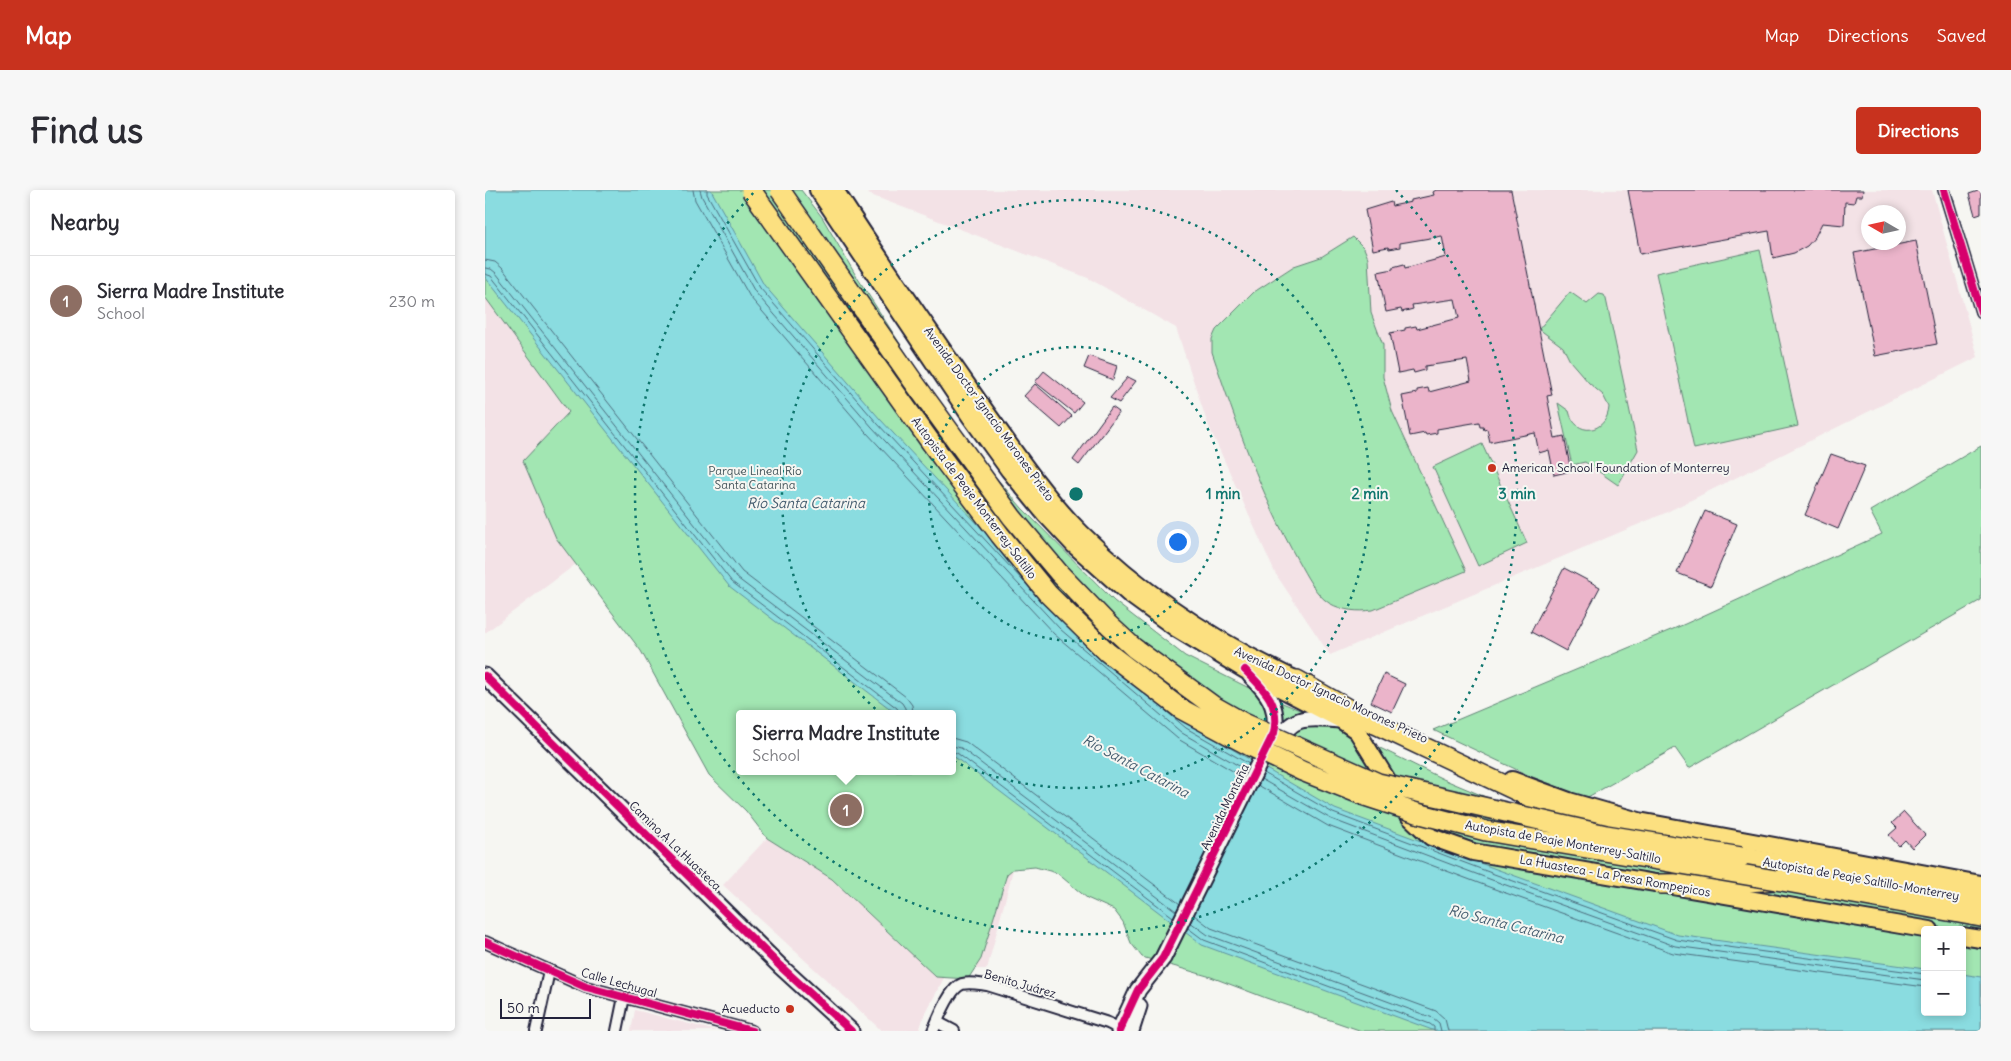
<!DOCTYPE html>
<meta charset="utf-8">
<style>
:root{--surface:#fff;--page:#f7f7f7;--text:#2b2b33;--muted:#7c7c81;--line:#e1e1e2;--accent:#c8321e}
body{margin:0;font-family:Delius,sans-serif;background:var(--page);color:var(--text)}
.controls{position:absolute;right:15px;bottom:15px;display:grid;overflow:hidden;border-radius:5px;box-shadow:0 2px 8px #0003}
.controls button{width:45px;height:45px;display:grid;place-items:center;padding:0;border:0;border-bottom:1px solid var(--line);background:var(--surface);color:var(--text);font:25px sans-serif}
.compass{position:absolute;left:1376px;top:15px;width:45px;height:45px;border-radius:50%;background:var(--surface);box-shadow:0 2px 8px #0003;rotate:279deg}
.scale{position:absolute;left:15px;bottom:12px;width:91px;box-sizing:border-box;padding-left:5px;border:2px solid #22223b;border-top:0;font-size:14px;line-height:18px;white-space:nowrap;color:#22223b;-webkit-text-stroke:4px #f6f6f2;paint-order:stroke}
.you{position:absolute;left:692px;top:351px;width:18px;height:18px;margin:-12px;border:4px solid #fff;border-radius:50%;background:#1a73e8;box-shadow:0 0 0 8px #1a73e833}
.badge{display:grid;place-items:center;width:32px;height:32px;border-radius:50%;background:var(--accent);color:#fff;font-size:16px;font-weight:700}
.pin{position:absolute;translate:-50% -50%;border:2px solid #fff;box-shadow:0 1px 5px #0006}
.popup{position:absolute;left:251px;top:520px;width:220px;height:65px;box-sizing:border-box;display:grid;place-content:center;border-radius:5px;background:var(--surface);filter:drop-shadow(0 1px 4px #0005);font-size:16px;white-space:nowrap;color:var(--muted)}
.popup b{font-size:19px;color:var(--text)}
.popup::after{content:'';position:absolute;left:50%;top:100%;margin-left:-10px;border:10px solid transparent;border-top-color:var(--surface)}
.list{margin:0;padding:0;list-style:none}
h2{display:flex;justify-content:space-between;align-items:center;height:65px;margin:0;padding:0 20px;font-size:21px}
h2 small{font-size:16px;font-weight:400;color:var(--muted)}
.list li{display:grid;grid-template-columns:32px 1fr auto;gap:15px;align-items:center;box-sizing:border-box;height:90px;padding:0 20px;border-top:1px solid var(--line)}
.list b{display:block;font-size:19px;white-space:nowrap}
.list p{margin:0;font-size:16px;white-space:nowrap;color:var(--muted)}
.list em{font-size:16px;font-style:normal;color:var(--muted)}
.map{position:relative;flex:none;width:1496px;height:841px;overflow:hidden;border-radius:5px}
header{display:flex;align-items:center;gap:30px;box-sizing:border-box;height:70px;padding:0 25px;background:var(--accent);color:#fff}
header strong{font-size:24px}
nav{display:flex;gap:28px;margin-inline-start:auto;font-size:18px}
.intro{display:flex;align-items:center;justify-content:space-between;box-sizing:border-box;height:120px;padding:0 30px}
h1{margin:0;font-size:35px}
.button{padding:12px 22px;border-radius:5px;background:var(--accent);color:#fff;font-size:18px;font-weight:700}
main{display:flex;gap:30px;padding:0 30px}
aside{flex:1;background:var(--surface);border-radius:5px;box-shadow:0 2px 8px #0003}
.map>svg:first-child{display:block}
</style>
<header>
<strong>Map</strong>
<nav><a>Map</a><a>Directions</a><a>Saved</a></nav>
</header>
<div class="intro"><h1>Find us</h1><a class="button">Directions</a></div>
<main>
<aside>
<h2>Nearby<small></small></h2>
<ul class="list">
<li><span class="badge" style="background:#8d6e63">1</span><div><b>Sierra Madre Institute</b><p>School</p></div><em>230 m</em></li>
</ul>
</aside>
<div class="map">
<svg width="1496" height="841" viewBox="0 0 1496 841">
<rect width="100%" height="100%" fill="#f6f6f2"/>
<filter id="ink" filterUnits="userSpaceOnUse"><feTurbulence type="fractalNoise" baseFrequency=".02" numOctaves="2"/><feDisplacementMap in="SourceGraphic" scale="10" xChannelSelector="R" yChannelSelector="G"/><feConvolveMatrix kernelMatrix="1 2 1 2 8 2 1 2 1" color-interpolation-filters="sRGB"/></filter>
<g filter="url(#ink)">
<path fill="#f3e2e6" fill-rule="evenodd" d="M 388,0 L 1447,0 L 1493,167 L 1178,324 L 845,465 L 790,383 L 722,232 L 691,138 L 603,88 L 383,4 ZM 1384,22 L 1414,22 L 1414,52 L 1384,52 Z
M 0,88 L 165,318 L 0,443 Z
M 255,524 L 255,581 L 529,676 L 502,779 L 492,779 L 459,788 L 439,826 L 434,841 L 396,840 L 238,695 L 283,647 L 239,594 Z
M 150,820 L 232,841 L 146,841 Z"/>
<path fill="#a2e6b2" stroke="#628476" fill-rule="evenodd" d="M 0,0 L 316,0 L 337,27 L 370,84 L 441,194 L 490,263 L 537,318 L 629,411 L 700,466 L 780,506 L 832,527 L 958,589 L 1048,627 L 1496,709 L 1496,841 L 877,841 L 781,808 L 726,787 L 657,767 L 646,753 L 638,732 L 629,720 L 602,708 L 572,683 L 550,677 L 528,679 L 522,684 L 496,769 L 483,789 L 451,787 L 347,689 L 282,648 L 261,621 L 224,585 L 156,461 L 71,348 L 38,271 L 84,222 L 0,107 ZM 255,524 L 467,524 L 467,581 L 255,581 ZM 1440,740 L 1477,740 L 1477,822 L 1440,822 Z
M 868,47 L 879,58 L 883,68 L 886,123 L 898,155 L 898,187 L 907,221 L 981,381 L 888,420 C 873,422 858,421 844,413 C 830,404 821,385 813,371 C 776,305 751,233 727,162 L 727,149 L 731,140 L 769,102 L 809,76 L 836,67 Z
M 1275,60 L 1313,236 L 1209,259 L 1171,83 Z
M 1085,102 L 1102,114 L 1114,104 L 1119,105 L 1121,109 L 1153,260 L 1133,295 L 1100,272 L 1087,275 L 1073,213 L 1084,221 C 1090,248 1122,244 1124,217 L 1118,205 L 1104,193 L 1085,171 L 1078,157 L 1054,139 Z
M 997,254 L 1042,353 L 993,376 L 948,277 Z
M 1496,256 L 1496,410 L 1204,578 L 1190,558 L 1101,608 L 1045,586 L 948,540 L 1200,434 L 1397,344 L 1385,321 Z"/>
<path fill="#8adce0" stroke="#60929e" d="M 0,0 L 226,0 L 279,95 L 395,229 L 583,431 L 704,534 L 850,619 L 1011,679 L 1193,745 L 1440,779 L 1440,822 L 1477,822 L 1477,784 L 1496,787 L 1496,841 L 950,841 L 717,755 L 467,565 L 467,524 L 412,524 L 244,396 L 0,87 Z"/>
<g fill="none" stroke-linecap="round" stroke-linejoin="round">
<path stroke="#4c6c7d" stroke-width="1" d="M 208,0 L 210,10 L 265,107 L 381,242 L 569,444 L 693,549 L 758,587
M 215,0 L 217,7 L 270,102 L 387,237 L 575,439 L 697,543 L 761,580
M 222,0 L 222,4 L 275,98 L 392,233 L 540,393
M 0,70 L 10,72 L 17,78 L 257,382 L 421,507 L 427,515 L 428,524
M 0,78 L 6,79 L 11,83 L 252,388 L 417,513 L 420,518 L 421,524
M 0,84 L 6,86 L 247,392 L 412,518 L 415,524
M 681,521 L 701,538 L 764,574
M 467,548 L 481,552 L 695,714
M 467,556 L 476,558 L 691,721
M 467,562 L 472,563 L 688,727
M 779,583 L 848,623 L 1009,684 L 1192,750 L 1440,784
M 776,589 L 846,629 L 1007,690 L 1190,756 L 1440,790
M 773,595 L 843,636 L 1004,697 L 1188,763 L 1440,797
M 709,725 L 726,738 L 951,821 L 960,829 L 963,841
M 705,732 L 723,745 L 948,828 L 954,833 L 956,841
M 703,738 L 719,750 L 945,834 L 949,837 L 949,841"/>
</g>
<path fill="#ebb4ca" stroke="#22223b" d="M 951,0 L 1026,0 L 1067,205 L 1062,206 L 1070,248 L 1079,246 L 1086,281 L 1069,285 L 1064,260 L 1054,263 L 1050,243 L 1005,252 L 1002,239 L 999,240 L 998,237 L 995,237 L 994,232 L 952,239 L 952,243 L 941,245 L 940,243 L 925,246 L 917,206 L 932,203 L 932,200 L 943,198 L 944,202 L 986,191 L 982,170 L 940,176 L 940,180 L 929,183 L 928,180 L 913,183 L 905,143 L 920,140 L 920,138 L 931,136 L 932,139 L 974,128 L 970,109 L 927,115 L 928,119 L 917,122 L 916,119 L 901,122 L 893,82 L 908,79 L 908,77 L 919,74 L 920,78 L 961,67 L 957,46 L 915,53 L 915,57 L 904,59 L 903,57 L 888,60 L 880,20 L 906,12 L 907,16 L 926,12 L 926,10 L 949,5 L 948,2 Z
M 1143,0 L 1378,0 L 1377,6 L 1371,6 L 1369,13 L 1360,12 L 1359,35 L 1337,33 L 1330,47 L 1322,56 L 1309,63 L 1288,68 L 1284,41 L 1155,64 Z
M 1496,0 L 1496,23 L 1490,25 L 1484,4 Z
M 1431,51 L 1452,154 L 1390,166 L 1369,63 Z
M 604,166 L 632,176 L 628,190 L 599,178 Z
M 559,181 L 598,212 L 589,223 L 550,192 Z
M 643,187 L 651,191 L 634,213 L 625,208 Z
M 550,194 L 587,226 L 576,238 L 539,206 Z
M 627,217 L 634,222 L 594,275 L 588,270 Z
M 1346,264 L 1380,276 L 1353,339 L 1320,325 Z
M 1220,321 L 1252,334 L 1226,396 L 1192,383 Z
M 1079,378 L 1115,397 L 1081,461 L 1046,442 Z
M 899,484 L 920,494 L 907,522 L 886,512 Z
M 1419,622 L 1440,645 L 1427,658 L 1420,650 L 1414,656 L 1404,645 L 1412,638 L 1407,633 Z"/>
<g fill="none" stroke-linecap="round" stroke-linejoin="round">
<defs>
<path id="street" d="M 1459,0 L 1496,122
M 0,752 L 101,797 L 267,841
M 452,832 L 469,841
M 51,841 L 64,781
M 132,841 L 139,807
M 448,841 C 453,829 465,798 477,794 C 485,792 494,794 502,795 L 623,833 L 639,841"/>
<path id="secondary" d="M 0,486 L 295,776 L 366,841
M 791,555 C 807,523 824,528 855,530
M 634,841 L 653,800 L 678,768 L 789,543 C 794,517 783,502 765,485
M 646,841 L 654,816"/>
<path id="primary" d="M 333,0 L 485,226 L 524,280 L 560,324 L 589,355 L 644,404 L 692,439 L 760,480 L 856,530 L 872,541 L 925,627 L 946,647 L 988,662 L 1445,740
M 350,0 C 396,72 445,142 494,212 C 526,257 557,304 596,343 C 661,407 740,458 823,495
M 1027,590 L 1084,611 L 1154,631 L 1496,694
M 1477,746 L 1496,749"/>
<path id="highway" d="M 812,490 L 888,533 L 1049,609 L 1105,630 L 1170,645
M 1240,662 L 1256,667 L 1496,710
M 1175,694 L 1248,693 L 1291,690 L 1496,727"/>
</defs>
<use href="#street" stroke="#22223b" stroke-width="14"/>
<use href="#secondary" stroke="#22223b" stroke-width="19"/>
<use href="#primary" stroke="#22223b" stroke-width="20"/>
<use href="#highway" stroke="#22223b" stroke-width="22"/>
<use href="#street" stroke="#f6f6f2" stroke-width="10"/>
<use href="#secondary" stroke="#f6f6f2" stroke-width="15"/>
<use href="#primary" stroke="#fce080" stroke-width="16"/>
<use href="#highway" stroke="#fce080" stroke-width="19"/>
<defs>
<path id="highway-bridge" d="M 266,0 L 457,268 L 515,345 L 563,404 L 622,462 L 696,519 L 767,557 L 817,581 L 880,606 L 932,623 L 1001,641 L 1291,690
M 295,0 L 428,191 L 527,327 L 574,383 L 624,435 L 649,458 L 727,515 L 759,533 L 893,593 L 1121,645 L 1256,667"/>
</defs>
<use href="#highway-bridge" stroke="#22223b" stroke-width="22" stroke-linecap="butt"/>
<use href="#highway-bridge" stroke="#fce080" stroke-width="19"/>
<defs>
<path id="cycleway" d="M 1459,0 L 1496,122
M 0,486 L 295,776 L 366,841
M 0,752 L 101,797 L 267,841
M 634,841 L 653,800 L 678,768 L 789,543 C 795,513 780,500 760,480"/>
</defs>
<use href="#cycleway" stroke="#f6f6f2" stroke-width="11"/>
<use href="#cycleway" stroke="#d6006c" stroke-width="8"/>
</g>
</g>
<g fill="none" stroke="#0f766e" stroke-width="2.5" stroke-dasharray="2.5 5">
<circle cx="591" cy="304" r="147"/>
<circle cx="591" cy="304" r="294"/>
<path d="M911 0A441 441 0 1 1 271 0"/>
</g>
<g fill="#c8321e" stroke="#f6f6f2" stroke-width="2">
<circle cx="1007" cy="278" r="5"/>
<circle cx="305" cy="819" r="5"/>
</g>
<g text-anchor="middle" stroke-width="4" stroke-linejoin="round" paint-order="stroke">
<g font-size="12" fill="#22223b" stroke="#f6f6f2">
<text transform="translate(504 224) rotate(54)" y="4">Avenida Doctor Ignacio Morones Prieto</text>
<text transform="translate(489 308) rotate(53)" y="4">Autopista de Peaje Monterrey-Saltillo</text>
<text transform="translate(846 505) rotate(25)" y="4">Avenida Doctor Ignacio Morones Prieto</text>
<text transform="translate(740 617) rotate(-64)" y="4">Avenida Montaña</text>
<text transform="translate(1078 652) rotate(10)" y="4">Autopista de Peaje Monterrey-Saltillo</text>
<text transform="translate(190 656) rotate(44)" y="4">Camino A La Huasteca</text>
<text transform="translate(1130 686) rotate(10)" y="4">La Huasteca - La Presa Rompepicos</text>
<text transform="translate(1376 689) rotate(10)" y="4">Autopista de Peaje Saltillo-Monterrey</text>
<text transform="translate(134 793) rotate(16)" y="4">Calle Lechugal</text>
<text transform="translate(535 794) rotate(16)" y="4">Benito Juárez</text>
</g>
<g font-size="12" fill="#22223b" stroke="#f6f6f2" text-anchor="start">
<text x="1017" y="282">American School Foundation of Monterrey</text>
<text x="295" y="823" text-anchor="end">Acueducto</text>
</g>
<g font-size="12" fill="#425359" stroke="#f6f6f2">
<text x="270" y="285">Parque Lineal Río<tspan x="270" dy="14">Santa Catarina</tspan></text>
</g>
<g font-size="14" font-style="italic" fill="#415a6d" stroke="#f6f6f2">
<text x="321" y="318">Río Santa Catarina</text>
<text transform="translate(651 576) rotate(28)" y="5">Río Santa Catarina</text>
<text transform="translate(1021 734) rotate(14)" y="5">Río Santa Catarina</text>
</g>
</g>
<circle cx="591" cy="304" r="8" fill="#0f766e" stroke="#f6f6f2" stroke-width="2.5"/>
<g font-size="15" text-anchor="middle" font-weight="bold" fill="#0f766e" stroke="#f6f6f2" stroke-width="4" stroke-linejoin="round" paint-order="stroke">
<text x="738" y="309">1 min</text>
<text x="885" y="309">2 min</text>
<text x="1032" y="309">3 min</text>
</g>
</svg>
<div class="controls">
<button>+</button>
<button>−</button>
</div>
<svg class="compass" viewBox="-18 -18 36 36"><path d="M0-13l5 13h-10z" fill="#e53935"/><path d="M0 13l5-13h-10z" fill="#7c7c81"/></svg>
<div class="scale">50 m</div>
<div class="you"></div>
<div class="pin badge" style="left:361px;top:620px;background:#8d6e63">1</div>
<div class="popup"><b>Sierra Madre Institute</b>School</div>
</div>
</main>
